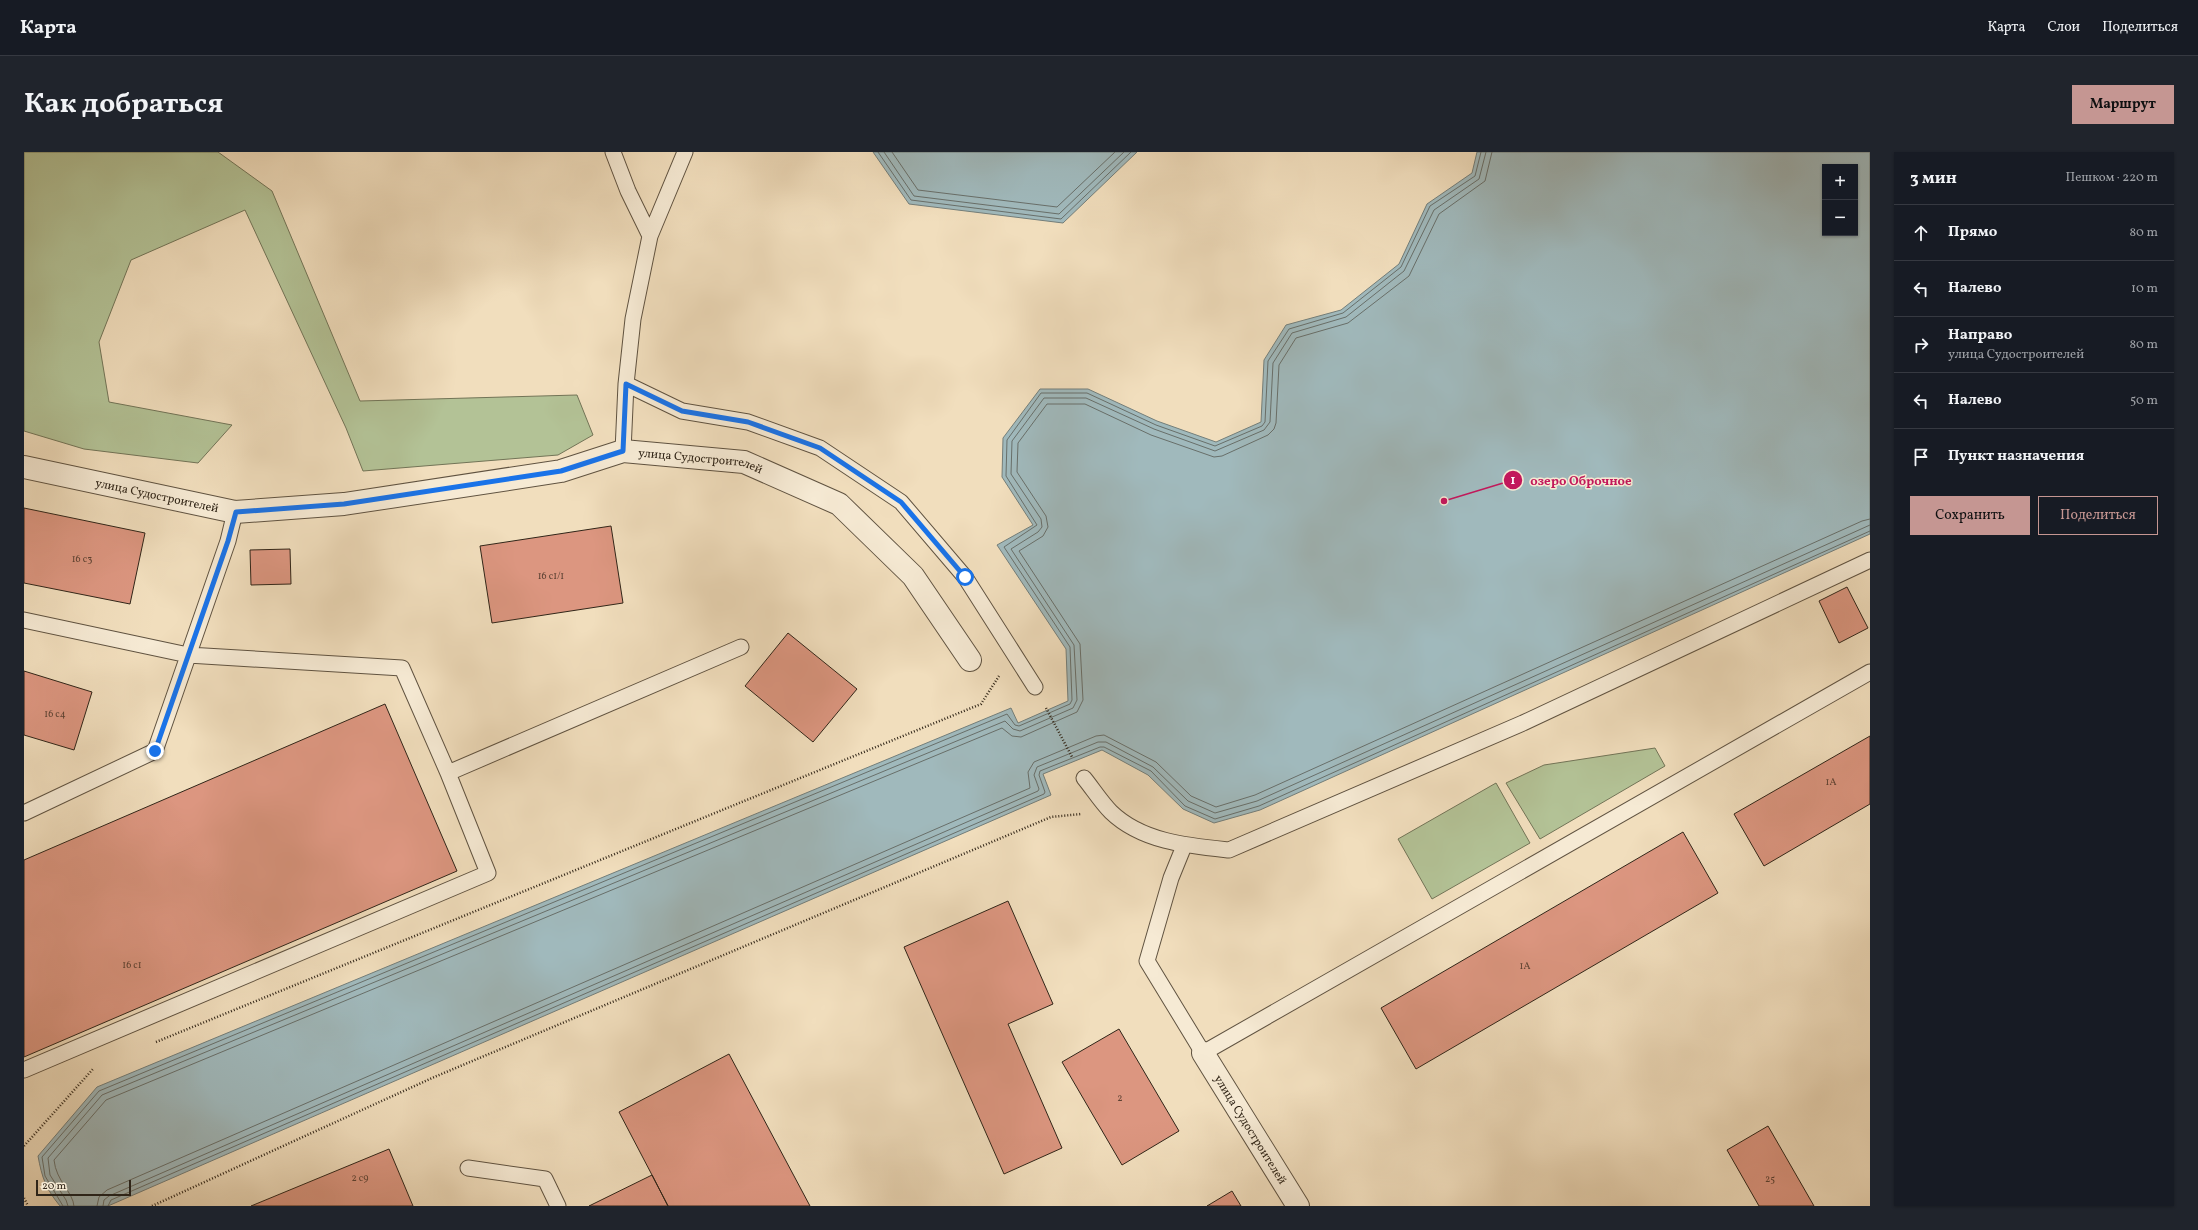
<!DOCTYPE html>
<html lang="ru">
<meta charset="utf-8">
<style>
:root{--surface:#171b24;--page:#20242c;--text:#f1f3f6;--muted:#9ea1a6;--line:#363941;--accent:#c59692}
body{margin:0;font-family:Vollkorn,serif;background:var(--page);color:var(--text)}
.controls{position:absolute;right:12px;top:12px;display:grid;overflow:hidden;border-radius:0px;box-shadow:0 1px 3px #0004}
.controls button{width:36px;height:36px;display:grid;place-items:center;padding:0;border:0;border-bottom:1px solid var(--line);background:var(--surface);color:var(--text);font:20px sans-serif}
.scale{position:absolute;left:12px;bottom:10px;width:95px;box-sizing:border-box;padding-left:4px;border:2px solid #302518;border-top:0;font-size:11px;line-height:14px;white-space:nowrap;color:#302518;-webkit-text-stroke:3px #f6ead4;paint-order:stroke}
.stop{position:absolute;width:12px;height:12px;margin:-9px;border:3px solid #1a73e8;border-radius:50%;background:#fff}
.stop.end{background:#1a73e8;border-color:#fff;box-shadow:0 1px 4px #0008}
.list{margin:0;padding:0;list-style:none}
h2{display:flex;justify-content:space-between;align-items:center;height:52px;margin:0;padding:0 16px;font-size:17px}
h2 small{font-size:13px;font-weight:400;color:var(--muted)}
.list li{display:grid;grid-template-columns:26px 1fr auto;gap:12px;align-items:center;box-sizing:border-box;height:56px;padding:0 16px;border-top:1px solid var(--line)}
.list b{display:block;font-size:15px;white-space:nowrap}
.list p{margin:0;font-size:13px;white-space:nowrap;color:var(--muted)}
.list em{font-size:13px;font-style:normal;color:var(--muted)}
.actions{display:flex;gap:8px;padding:12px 16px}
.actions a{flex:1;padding:9px 0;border:1px solid var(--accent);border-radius:0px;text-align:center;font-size:14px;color:var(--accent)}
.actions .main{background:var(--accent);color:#111}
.icon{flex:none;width:22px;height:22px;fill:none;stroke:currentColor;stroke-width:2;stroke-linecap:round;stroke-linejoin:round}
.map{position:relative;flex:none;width:1846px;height:1054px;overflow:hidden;border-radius:0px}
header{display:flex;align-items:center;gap:24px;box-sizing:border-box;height:56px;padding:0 20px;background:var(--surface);border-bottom:1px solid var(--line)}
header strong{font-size:19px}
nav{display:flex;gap:22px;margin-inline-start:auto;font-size:14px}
.intro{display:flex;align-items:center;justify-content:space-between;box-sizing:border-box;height:96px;padding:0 24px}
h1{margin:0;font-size:28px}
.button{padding:10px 18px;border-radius:0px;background:var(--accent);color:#111;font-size:14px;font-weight:700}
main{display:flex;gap:24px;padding:0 24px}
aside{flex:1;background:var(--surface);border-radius:0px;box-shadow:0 1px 3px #0004}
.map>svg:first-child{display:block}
</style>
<header>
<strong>Карта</strong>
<nav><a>Карта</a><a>Слои</a><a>Поделиться</a></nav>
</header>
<div class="intro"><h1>Как добраться</h1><a class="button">Маршрут</a></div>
<main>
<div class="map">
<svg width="1846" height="1054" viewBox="0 0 1846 1054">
<rect width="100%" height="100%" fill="#f1debd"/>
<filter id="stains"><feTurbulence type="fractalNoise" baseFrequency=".005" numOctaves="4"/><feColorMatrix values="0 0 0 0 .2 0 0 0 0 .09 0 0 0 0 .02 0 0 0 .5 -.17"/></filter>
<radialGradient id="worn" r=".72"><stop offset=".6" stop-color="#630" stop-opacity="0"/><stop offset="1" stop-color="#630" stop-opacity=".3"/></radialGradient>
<path fill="#b3c296" stroke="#727457" d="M 0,0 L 194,0 L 248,39 L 336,249 L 553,243 L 569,283 L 534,303 L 339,319 L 322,276 L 221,58 L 107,108 L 75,190 L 85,250 L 208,273 L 174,311 L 60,297 L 0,279 Z
M 1631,596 L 1641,614 L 1516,687 L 1482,631 L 1520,613 Z
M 1472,631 L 1506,691 L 1408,747 L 1374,687 Z"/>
<path fill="#a0b9bc" stroke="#737e7a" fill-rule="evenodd" d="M 849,0 L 1113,0 L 1039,71 L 885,52 Z
M 1453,0 L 1846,0 L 1846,382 L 1236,658 L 1190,671 L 1159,657 L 1124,623 L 1078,598 L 1019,622 L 1027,643 L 84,1054 L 36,1054 C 22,1037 18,1026 14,1004 L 73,935 L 987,556 L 994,571 L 1044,549 L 1042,497 L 973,393 L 1009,373 L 978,325 L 979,286 L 1016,237 L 1064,237 L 1133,269 L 1192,290 L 1237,270 L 1240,208 L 1262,173 L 1317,158 L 1375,112 L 1403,52 L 1448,21 ZM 1801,15 L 1831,15 L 1831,81 L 1801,81 Z"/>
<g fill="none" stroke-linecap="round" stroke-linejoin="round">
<path stroke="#686f6a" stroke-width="1" d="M 854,0 L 887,48 L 1037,67 L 1107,0
M 860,0 L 890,44 L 1035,62 L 1100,0
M 868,0 L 894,38 L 1033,55 L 1091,0
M 39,1054 L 21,1024 L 18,1005 L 75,939 L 983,562 L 991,573 L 995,574 L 1046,552 L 1048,548 L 1046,495 L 980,395 L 1013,373 L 982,324 L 983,288 L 1017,241 L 1063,241 L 1132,273 L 1191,294 L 1238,274 L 1241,270 L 1244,209 L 1265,177 L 1319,161 L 1377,115 L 1406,54 L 1451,24 L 1457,0
M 44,1054 L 42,1048 L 26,1023 L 24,1006 L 78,943 L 981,569 L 989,577 L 996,579 L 1049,556 L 1053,548 L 1050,493 L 987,397 L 1014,380 L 1018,375 L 1017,367 L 987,322 L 988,289 L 1020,246 L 1062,246 L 1130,277 L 1191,299 L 1240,278 L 1246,270 L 1249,211 L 1268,181 L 1322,165 L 1380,119 L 1410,58 L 1455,27 L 1462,0
M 50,1054 C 49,1040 32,1029 30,1008 L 82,948 L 978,576 L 988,584 L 997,585 L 1053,560 L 1059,548 L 1056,492 L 995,399 L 1019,384 L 1024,375 L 1022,364 L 993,320 L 994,291 L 1023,252 L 1061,252 L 1127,283 L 1190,305 L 1198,304 L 1244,283 L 1250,277 L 1252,271 L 1255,213 L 1272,186 L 1324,171 L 1385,124 L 1415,62 L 1461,29 L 1468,0
M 73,1054 L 75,1045 L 83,1038 L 1006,636 L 1004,620 L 1010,610 L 1072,584 L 1080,583 L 1132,610 L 1167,644 L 1192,655 L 1231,643 L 1838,369 L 1846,367
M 79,1054 L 80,1048 L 85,1044 L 1014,639 L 1015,637 L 1010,623 L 1013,615 L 1074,590 L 1082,590 L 1129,615 L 1164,649 L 1191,661 L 1233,649 L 1846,373
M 84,1054 L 87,1048 L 1020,642 L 1021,640 L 1015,623 L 1016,619 L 1076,595 L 1080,595 L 1127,619 L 1161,654 L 1191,667 L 1235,654 L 1846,379"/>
</g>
<path fill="#dc9680" stroke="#302518" d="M 0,356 L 121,381 L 106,452 L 0,431 Z
M 587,374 L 599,451 L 468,471 L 456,394 Z
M 266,397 L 267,432 L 227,433 L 226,398 Z
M 1823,435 L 1844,476 L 1815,491 L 1795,449 Z
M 764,481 L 833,537 L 789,590 L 721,534 Z
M 0,519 L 68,540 L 50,598 L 0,583 Z
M 361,552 L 433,719 L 0,905 L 0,708 Z
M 1846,584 L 1846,652 L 1740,714 L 1710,662 Z
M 1659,680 L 1694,741 L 1392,917 L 1357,856 Z
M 984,749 L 1029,852 L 984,872 L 1038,996 L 980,1022 L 880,795 Z
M 1095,877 L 1155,979 L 1098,1013 L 1038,910 Z
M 705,902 L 786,1054 L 644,1054 L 628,1023 L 595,960 Z
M 1744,974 L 1790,1054 L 1735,1054 L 1703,998 Z
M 365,997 L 389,1054 L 227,1054 Z
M 628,1023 L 644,1054 L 565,1054 Z
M 1208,1039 L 1217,1054 L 1183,1054 Z"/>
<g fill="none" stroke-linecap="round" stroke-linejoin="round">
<defs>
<path id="lane" d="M 589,0 L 604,39 L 626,84
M 602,232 L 658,259 L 724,270 L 796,296 L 877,350 L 941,425 L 1011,535
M 599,299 L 602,232 L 609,167 L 626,84 L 661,0
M 0,468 L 164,503 L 378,516 L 424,621 L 717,495
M 1060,626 C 1069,637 1077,650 1087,660 C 1118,690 1165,694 1205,698 L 1499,571 L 1846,408
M 0,661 L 131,599 L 204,389 L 211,360
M 1160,694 L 1147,726 L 1123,809 L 1179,901 L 1846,520
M 0,918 L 464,721 L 424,621
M 444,1016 L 521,1027 L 534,1054"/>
<g id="street">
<path id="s1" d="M 0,315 L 211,360 L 320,352 L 537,319 L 599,299 L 720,310 L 815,352 L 889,424 L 946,508"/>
<path id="s2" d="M 1179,901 L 1274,1054"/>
</g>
</defs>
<use href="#lane" stroke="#605341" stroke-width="17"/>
<use href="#street" stroke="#605341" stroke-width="24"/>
<path stroke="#302518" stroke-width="2.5" stroke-dasharray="1 2" stroke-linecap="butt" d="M 1022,556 L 1048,605
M 132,890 L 957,552 L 975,524
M 0,994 L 69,917
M 0,1046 L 4,1054
M 128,1054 L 408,926 L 1027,665 L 1057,662"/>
<use href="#lane" stroke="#f6ead4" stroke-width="15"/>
<use href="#street" stroke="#f6ead4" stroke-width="22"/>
</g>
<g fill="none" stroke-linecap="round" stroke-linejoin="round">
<path stroke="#1a73e8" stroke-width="5" d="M 131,599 L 204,389 L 212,360 L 320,352 L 537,319 L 599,299 L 602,232 L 658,259 L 724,270 L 796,296 L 877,350 L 941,425"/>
</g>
<g text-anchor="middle" stroke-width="3" stroke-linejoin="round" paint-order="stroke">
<g font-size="10" fill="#5b4132">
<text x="58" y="410">16 с3</text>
<text x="527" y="427">16 с1/1</text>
<text x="31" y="565">16 с4</text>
<text x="1807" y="633">1А</text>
<text x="108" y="816">16 с1</text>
<text x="1501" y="817">1А</text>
<text x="1096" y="949">2</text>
<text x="336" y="1029">2 с9</text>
<text x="1746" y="1030">25</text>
</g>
<g font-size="12" fill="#302518" stroke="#f6ead4">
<text dy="4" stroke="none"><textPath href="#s1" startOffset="688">улица Судостроителей</textPath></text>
<text dy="4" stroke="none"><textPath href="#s1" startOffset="136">улица Судостроителей</textPath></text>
<text dy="4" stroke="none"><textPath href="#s2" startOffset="90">улица Судостроителей</textPath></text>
</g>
</g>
<path fill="none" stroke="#c2185b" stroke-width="1.5" d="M1420 349L1489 328"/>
<g fill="#c2185b" stroke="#f6ead4" stroke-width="1.5">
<circle cx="1420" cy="349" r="4"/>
<circle cx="1489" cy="328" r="10"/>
</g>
<g font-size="12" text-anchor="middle" font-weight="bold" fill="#fff">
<text x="1489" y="332">1</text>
</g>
<g font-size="13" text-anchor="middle" font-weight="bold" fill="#c2185b" stroke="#f6ead4" stroke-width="3" stroke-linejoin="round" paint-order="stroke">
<text x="1557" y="333">озеро Оброчное</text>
</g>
<rect width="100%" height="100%" filter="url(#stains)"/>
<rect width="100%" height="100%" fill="url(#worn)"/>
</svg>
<div class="controls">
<button>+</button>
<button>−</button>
</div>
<div class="scale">20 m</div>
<div class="stop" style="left:941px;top:425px"></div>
<div class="stop end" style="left:131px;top:599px"></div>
</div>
<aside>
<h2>3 мин<small>Пешком · 220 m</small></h2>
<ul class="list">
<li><svg class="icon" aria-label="ahead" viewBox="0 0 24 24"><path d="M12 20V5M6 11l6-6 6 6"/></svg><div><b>Прямо</b></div><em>80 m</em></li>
<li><svg class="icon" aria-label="left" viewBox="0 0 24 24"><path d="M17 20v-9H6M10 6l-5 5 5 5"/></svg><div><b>Налево</b></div><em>10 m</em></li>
<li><svg class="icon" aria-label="right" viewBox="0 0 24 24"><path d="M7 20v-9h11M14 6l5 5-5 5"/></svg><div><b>Направо</b><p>улица Судостроителей</p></div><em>80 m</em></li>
<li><svg class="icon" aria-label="left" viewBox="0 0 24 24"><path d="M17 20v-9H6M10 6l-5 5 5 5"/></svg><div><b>Налево</b></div><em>50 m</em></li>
<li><svg class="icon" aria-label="arrive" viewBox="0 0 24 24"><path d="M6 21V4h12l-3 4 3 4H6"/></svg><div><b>Пункт назначения</b></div></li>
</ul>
<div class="actions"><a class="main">Сохранить</a><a>Поделиться</a></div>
</aside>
</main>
